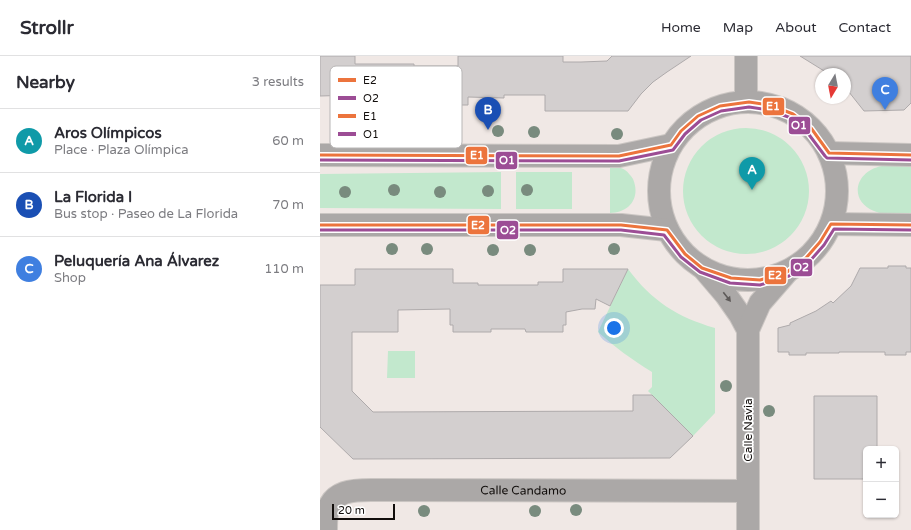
<!DOCTYPE html>
<meta charset="utf-8">
<style>
:root{--surface:#fff;--page:#f2f2f3;--text:#2b2b33;--muted:#7c7c81;--line:#e1e1e2;--accent:#7c3aed}
body{margin:0;font-family:"Varela Round",sans-serif;background:var(--page);color:var(--text)}
.controls{position:absolute;right:12px;bottom:12px;display:grid;overflow:hidden;border-radius:6px;box-shadow:0 1px 3px #0004}
.controls button{width:36px;height:36px;display:grid;place-items:center;padding:0;border:0;border-bottom:1px solid var(--line);background:var(--surface);color:var(--text);font:20px sans-serif}
.compass{position:absolute;left:495px;top:12px;width:36px;height:36px;border-radius:50%;background:var(--surface);box-shadow:0 1px 3px #0004;rotate:190deg}
.scale{position:absolute;left:12px;bottom:10px;width:63px;box-sizing:border-box;padding-left:4px;border:2px solid #110d0b;border-top:0;font-size:11px;line-height:14px;white-space:nowrap;color:#110d0b;-webkit-text-stroke:3px #fff;paint-order:stroke}
.you{position:absolute;left:294px;top:272px;width:14px;height:14px;margin:-10px;border:3px solid #fff;border-radius:50%;background:#1a73e8;box-shadow:0 0 0 6px #1a73e833}
.badge{display:grid;place-items:center;width:26px;height:26px;border-radius:50%;background:var(--accent);color:#fff;font-size:13px;font-weight:700}
.pin{position:absolute;translate:-50% -33px;filter:drop-shadow(0 1px 2px #0008)}
.pin::after{content:'';position:absolute;top:21px;width:14px;height:12px;background:inherit;clip-path:polygon(0 0,100% 0,50% 100%)}
.list{margin:0;padding:0;list-style:none}
h2{display:flex;justify-content:space-between;align-items:center;height:52px;margin:0;padding:0 16px;font-size:17px}
h2 small{font-size:13px;font-weight:400;color:var(--muted)}
.list li{display:grid;grid-template-columns:26px 1fr auto;gap:12px;align-items:center;box-sizing:border-box;height:64px;padding:0 16px;border-top:1px solid var(--line)}
.list b{display:block;font-size:15px;white-space:nowrap}
.list p{margin:0;font-size:13px;white-space:nowrap;color:var(--muted)}
.list em{font-size:13px;font-style:normal;color:var(--muted)}
.map{position:relative;flex:none;width:591px;height:474px;overflow:hidden}
header{display:flex;align-items:center;gap:24px;box-sizing:border-box;height:56px;padding:0 20px;background:var(--surface);border-bottom:1px solid var(--line)}
header strong{font-size:19px}
nav{display:flex;gap:22px;margin-inline-start:auto;font-size:14px}
main{display:flex}
aside{flex:1;background:var(--surface)}
.map>svg:first-child{display:block}
</style>
<header>
<strong>Strollr</strong>
<nav><a>Home</a><a>Map</a><a>About</a><a>Contact</a></nav>
</header>
<main>
<aside>
<h2>Nearby<small>3 results</small></h2>
<ul class="list">
<li><span class="badge" style="background:#0f9aa8">A</span><div><b>Aros Olímpicos</b><p>Place · Plaza Olímpica</p></div><em>60 m</em></li>
<li><span class="badge" style="background:#1a4fb4">B</span><div><b>La Florida I</b><p>Bus stop · Paseo de La Florida</p></div><em>70 m</em></li>
<li><span class="badge" style="background:#3f7fe0">C</span><div><b>Peluquería Ana Álvarez</b><p>Shop</p></div><em>110 m</em></li>
</ul>
</aside>
<div class="map">
<svg width="591" height="474" viewBox="0 0 591 474">
<rect width="100%" height="100%" fill="#f0e8e5"/>
<path fill="#c2e8cd" d="M363 135a63 63 0 1 1 126 0a63 63 0 1 1-126 0Z
M 290,110 C 294,111 301,111 305,114 C 308,116 311,120 313,123 C 321,142 309,157 290,157 Z
M 562,110 L 591,110 L 591,158 C 579,158 565,160 554,155 C 528,144 535,115 562,110 Z
M 181,116 L 181,153 L 0,152 L 0,118 Z
M 196,116 L 252,116 L 252,153 L 196,153 Z
M 308,213 C 332,245 357,261 395,272 L 395,357 L 373,380 L 328,335 L 332,331 L 332,316 C 311,303 296,292 278,276 Z
M 68,295 L 95,295 L 95,322 L 67,322 Z"/>
<path fill="#d3cfcf" stroke="#aeaaab" d="M 0,0 L 35,0 L 35,8 L 94,8 L 94,10 L 138,10 L 138,0 L 243,0 L 243,6 L 261,6 L 287,5 L 292,0 L 371,0 L 347,16 L 333,26 L 321,38 L 308,55 L 225,55 L 225,39 L 184,39 L 184,42 L 148,41 L 148,49 L 141,49 L 141,55 L 34,55 L 35,39 L 0,40 Z
M 480,0 L 591,0 L 591,47 L 584,54 L 544,55 L 525,31 L 525,18 L 509,18 Z
M 568,210 L 586,210 L 586,212 L 591,212 L 591,296 L 586,296 L 586,299 L 565,299 L 565,296 L 519,296 L 519,297 L 486,297 L 486,299 L 469,299 L 469,296 L 458,296 L 458,272 L 470,269 L 470,267 L 496,255 L 511,245 L 513,247 L 531,230 L 540,212 L 568,212 Z
M 35,213 L 133,213 L 133,227 L 158,227 L 158,229 L 218,229 L 218,226 L 243,226 L 243,213 L 308,213 L 290,250 L 276,243 L 275,253 L 262,253 L 246,256 L 246,269 L 243,269 L 243,276 L 206,276 L 205,273 L 171,273 L 171,276 L 133,276 L 133,269 L 130,269 L 130,253 L 78,254 L 78,276 L 32,276 L 32,335 L 53,356 L 313,355 L 313,339 L 332,339 L 373,380 L 350,402 L 33,403 L 0,371 L 0,229 L 35,229 Z
M 494,340 L 557,340 L 557,393 L 546,393 L 546,423 L 494,423 Z"/>
<g fill="none" stroke-linecap="round" stroke-linejoin="round">
<defs>
<g id="minor">
<path d="M 426,0 L 426,46"/>
<circle cx="428" cy="135" r="89"/>
<path d="M 509,97 L 591,99"/>
<path d="M 0,99 L 299,100 L 351,89"/>
<path d="M 511,168 L 591,169"/>
<path d="M 0,169 L 301,169 L 347,174"/>
<path d="M 383,212 L 406,239 L 420,259 L 428,274"/>
<path id="s1" d="M 6,474 C 6,469 6,463 7,458 C 12,432 37,434 57,434 L 428,435"/>
<path d="M 428,474 L 428,274 L 440,247 L 467,216"/>
</g>
</defs>
<use href="#minor" stroke="#cbc6c3" stroke-width="24"/>
<use href="#minor" stroke="#aba8a7" stroke-width="22"/>
<defs>
<path id="bus-1" d="M 0,169 L 301,169 L 347,174 L 365,198 L 382,212 L 411,222 L 440,224 L 467,216 L 486,202 L 500,186 L 511,168 L 591,169"/>
<path id="bus-2" d="M 0,174 L 301,174 L 344,179 L 361,201 L 380,216 L 410,227 L 440,229 L 469,220 L 489,206 L 504,189 L 514,173 L 591,174"/>
<path id="bus-3" d="M 0,99 L 299,100 L 351,89 L 361,75 L 378,60 L 400,50 L 429,46 L 450,49 L 473,58 L 491,72 L 509,97 L 591,99"/>
<path id="bus-4" d="M 0,104 L 299,105 L 353,94 L 365,78 L 381,64 L 401,55 L 429,51 L 449,54 L 471,62 L 487,76 L 505,100 L 507,102 L 591,104"/>
</defs>
<use href="#bus-1" stroke="#fff" stroke-width="6"/>
<use href="#bus-2" stroke="#fff" stroke-width="6"/>
<use href="#bus-3" stroke="#fff" stroke-width="6"/>
<use href="#bus-4" stroke="#fff" stroke-width="6"/>
<use href="#bus-1" stroke="#ec743d" stroke-width="3"/>
<use href="#bus-2" stroke="#9c4d95" stroke-width="3"/>
<use href="#bus-3" stroke="#ec743d" stroke-width="3"/>
<use href="#bus-4" stroke="#9c4d95" stroke-width="3"/>
</g>
<g fill="#798b7e">
<circle cx="178" cy="75" r="6"/>
<circle cx="214" cy="76" r="6"/>
<circle cx="297" cy="78" r="6"/>
<circle cx="74" cy="134" r="6"/>
<circle cx="207" cy="134" r="6"/>
<circle cx="168" cy="135" r="6"/>
<circle cx="25" cy="136" r="6"/>
<circle cx="120" cy="136" r="6"/>
<circle cx="72" cy="193" r="6"/>
<circle cx="107" cy="193" r="6"/>
<circle cx="294" cy="193" r="6"/>
<circle cx="173" cy="194" r="6"/>
<circle cx="210" cy="194" r="6"/>
<circle cx="406" cy="330" r="6"/>
<circle cx="449" cy="355" r="6"/>
<circle cx="256" cy="454" r="6"/>
<circle cx="104" cy="455" r="6"/>
<circle cx="215" cy="455" r="6"/>
</g>
<defs><path id="oneway-solid" d="M-6-.8H1V-3.2L6.5 0L1 3.2V.8H-6Z"/></defs>
<use fill="#5e5a59" href="#oneway-solid" transform="translate(407 241) rotate(52)"/>
<g text-anchor="middle" stroke-width="3.5" stroke-linejoin="round" paint-order="stroke">
<g font-size="12" fill="#110d0b" stroke="#fff">
<text transform="translate(428 374) rotate(-90)" y="4">Calle Navia</text>
<text dy="4" stroke="none"><textPath href="#s1" startOffset="224">Calle Candamo</textPath></text>
</g>
</g>
<rect x="10" y="10" width="132" height="82" rx="6" fill="#fff" stroke="#b8b6b6" stroke-width="1"/>
<rect x="18" y="22" width="18" height="4" fill="#ec743d"/>
<rect x="18" y="40" width="18" height="4" fill="#9c4d95"/>
<rect x="18" y="58" width="18" height="4" fill="#ec743d"/>
<rect x="18" y="76" width="18" height="4" fill="#9c4d95"/>
<g font-size="11" fill="#110d0b">
<text x="43" y="28">E2</text>
<text x="43" y="46">O2</text>
<text x="43" y="64">E1</text>
<text x="43" y="82">O1</text>
</g>
<g stroke="#fff" stroke-width="1.5">
<rect x="442" y="41" width="23" height="19" rx="4" fill="#ec743d"/>
<rect x="468" y="60" width="23" height="19" rx="4" fill="#9c4d95"/>
<rect x="145" y="90" width="23" height="19" rx="4" fill="#ec743d"/>
<rect x="175" y="95" width="23" height="19" rx="4" fill="#9c4d95"/>
<rect x="147" y="159" width="23" height="20" rx="4" fill="#ec743d"/>
<rect x="176" y="164" width="23" height="20" rx="4" fill="#9c4d95"/>
<rect x="470" y="202" width="23" height="19" rx="4" fill="#9c4d95"/>
<rect x="444" y="210" width="23" height="19" rx="4" fill="#ec743d"/>
</g>
<g font-size="11" text-anchor="middle" font-weight="bold" fill="#fff">
<text x="453" y="54">E1</text>
<text x="479" y="73">O1</text>
<text x="157" y="103">E1</text>
<text x="187" y="108">O1</text>
<text x="158" y="173">E2</text>
<text x="188" y="178">O2</text>
<text x="481" y="215">O2</text>
<text x="455" y="223">E2</text>
</g>
</svg>
<div class="controls">
<button>+</button>
<button>−</button>
</div>
<svg class="compass" viewBox="-18 -18 36 36"><path d="M0-13l5 13h-10z" fill="#e53935"/><path d="M0 13l5-13h-10z" fill="#7c7c81"/></svg>
<div class="scale">20 m</div>
<div class="you"></div>
<div class="pin badge" style="left:432px;top:134px;background:#0f9aa8">A</div>
<div class="pin badge" style="left:168px;top:74px;background:#1a4fb4">B</div>
<div class="pin badge" style="left:565px;top:54px;background:#3f7fe0">C</div>
</div>
</main>
